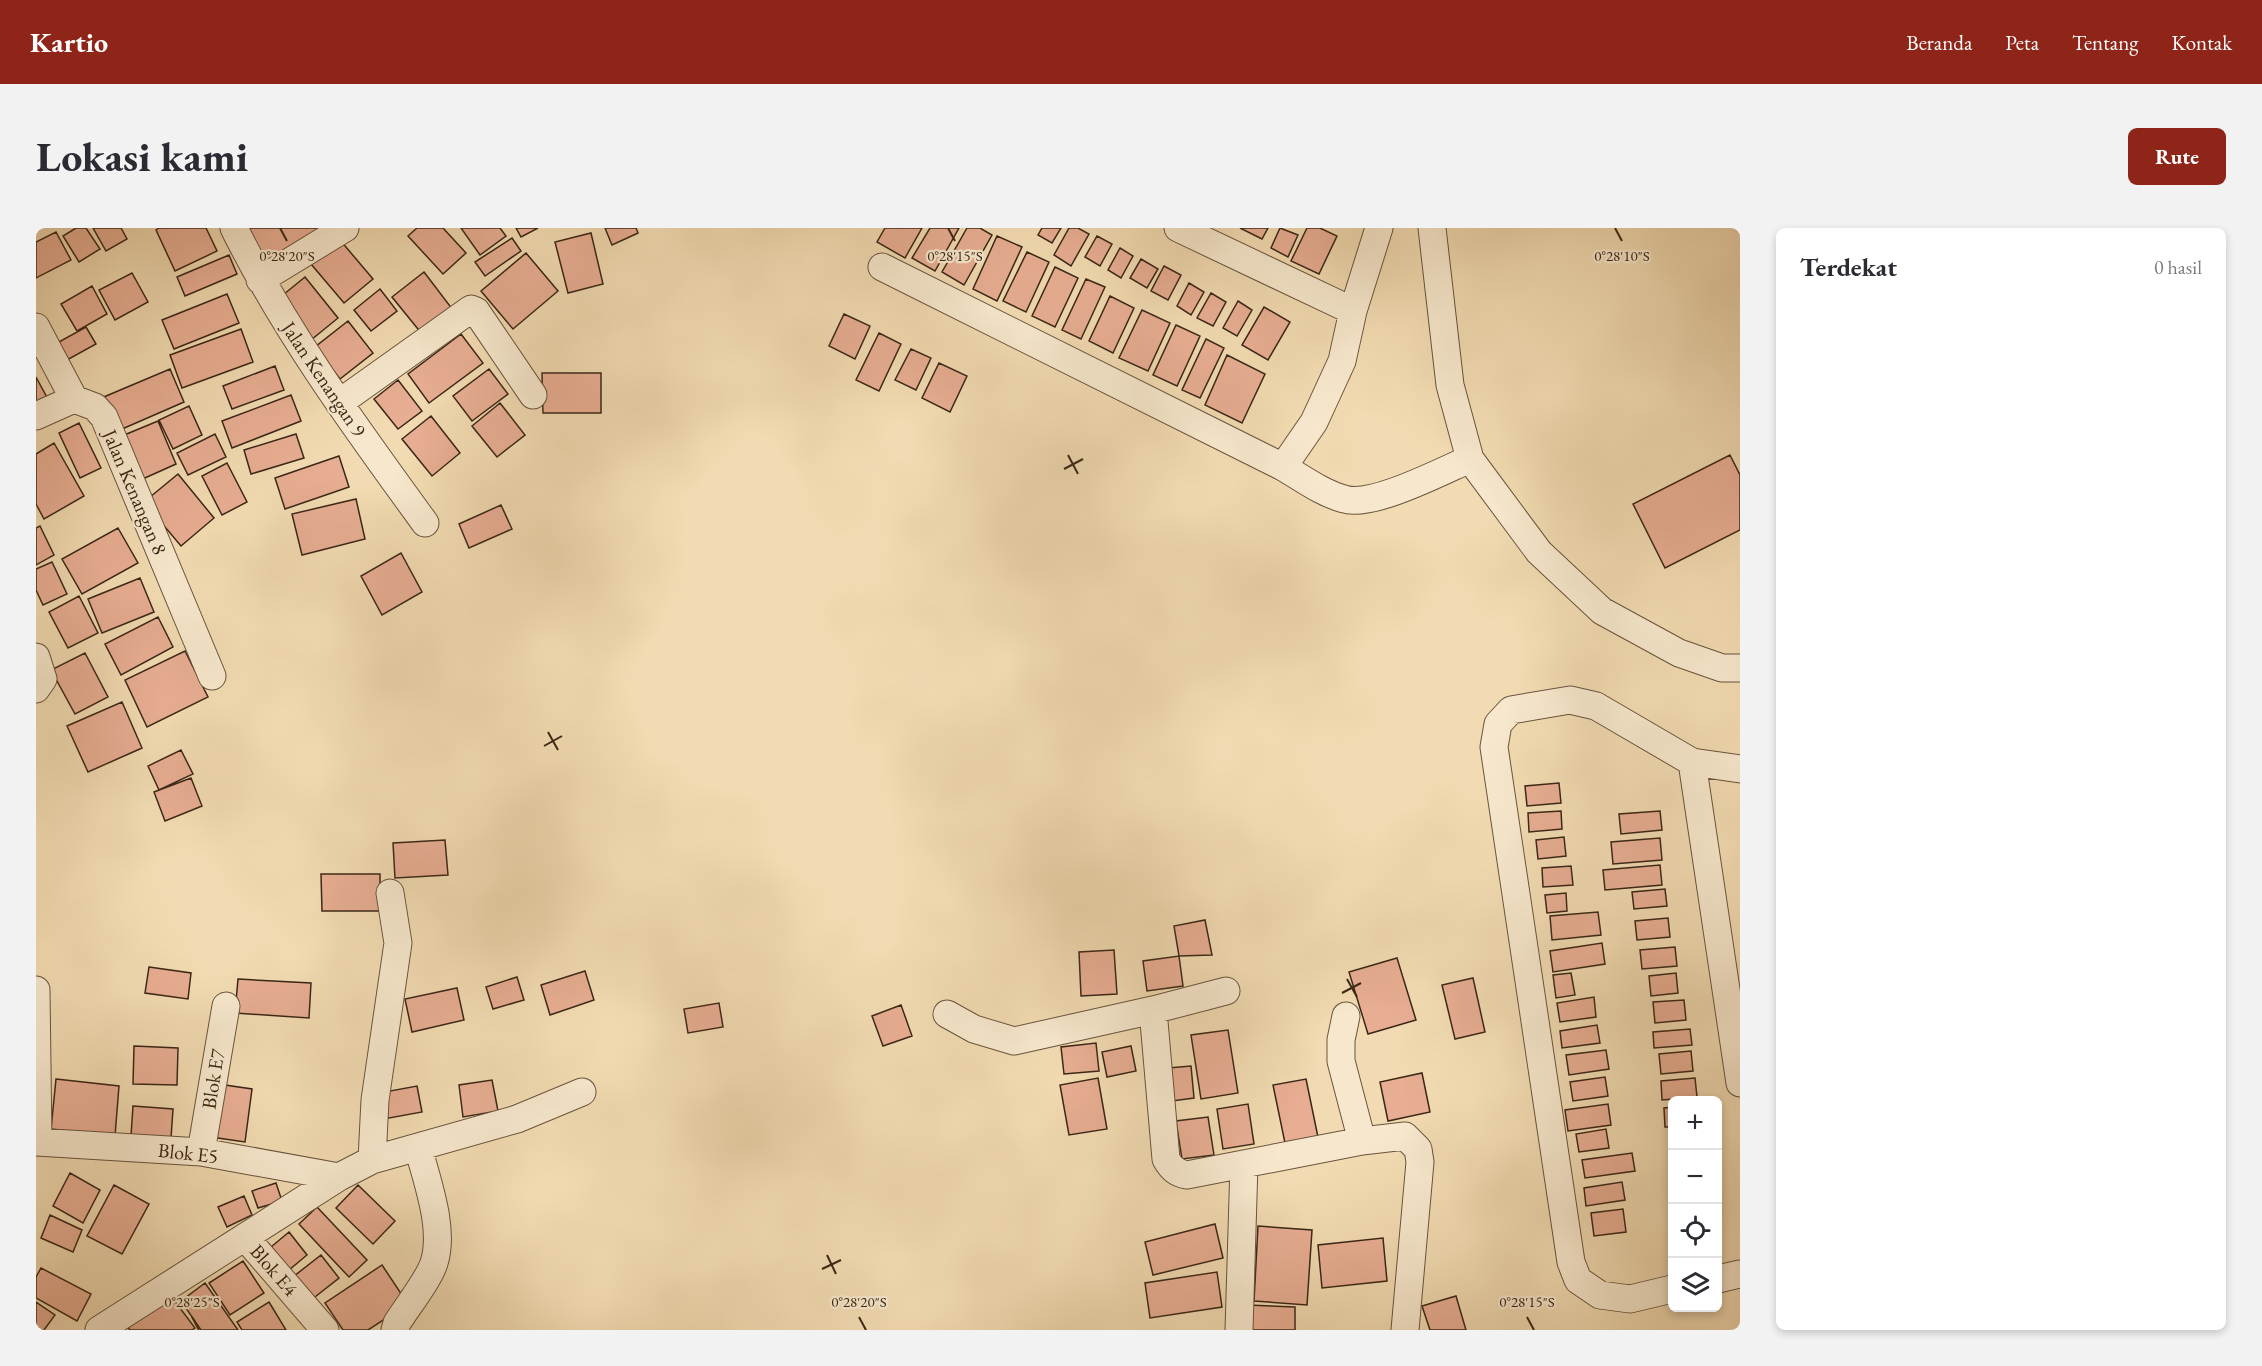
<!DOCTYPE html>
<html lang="id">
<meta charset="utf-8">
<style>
:root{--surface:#fff;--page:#f2f2f3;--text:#2b2b33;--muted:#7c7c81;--line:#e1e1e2;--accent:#8f2418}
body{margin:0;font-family:"EB Garamond",serif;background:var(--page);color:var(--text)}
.controls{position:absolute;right:18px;bottom:18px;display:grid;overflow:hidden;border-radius:9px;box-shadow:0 3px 9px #0003}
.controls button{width:54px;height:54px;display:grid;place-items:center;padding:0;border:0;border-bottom:2px solid var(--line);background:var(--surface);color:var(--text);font:30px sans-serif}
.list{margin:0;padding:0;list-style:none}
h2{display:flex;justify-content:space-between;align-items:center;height:78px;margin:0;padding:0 24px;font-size:26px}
h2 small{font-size:20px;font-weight:400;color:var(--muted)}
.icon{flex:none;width:33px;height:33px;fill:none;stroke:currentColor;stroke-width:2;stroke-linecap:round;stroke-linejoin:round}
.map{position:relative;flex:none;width:1704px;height:1102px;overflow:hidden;border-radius:9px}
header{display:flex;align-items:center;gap:36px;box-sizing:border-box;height:84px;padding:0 30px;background:var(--accent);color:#fff}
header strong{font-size:28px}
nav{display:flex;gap:33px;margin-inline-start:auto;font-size:21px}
.intro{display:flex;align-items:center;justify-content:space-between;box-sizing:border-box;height:144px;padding:0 36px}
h1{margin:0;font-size:42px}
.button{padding:15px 27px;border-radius:9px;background:var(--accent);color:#fff;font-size:21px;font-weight:700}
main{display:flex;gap:36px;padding:0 36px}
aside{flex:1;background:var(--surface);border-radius:9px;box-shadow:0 3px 9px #0003}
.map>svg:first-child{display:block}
</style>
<header>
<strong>Kartio</strong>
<nav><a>Beranda</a><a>Peta</a><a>Tentang</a><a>Kontak</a></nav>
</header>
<div class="intro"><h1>Lokasi kami</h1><a class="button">Rute</a></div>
<main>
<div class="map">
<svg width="1704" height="1102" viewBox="0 0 1704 1102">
<rect width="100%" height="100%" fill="#f2dbb2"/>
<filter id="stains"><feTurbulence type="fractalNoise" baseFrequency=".00333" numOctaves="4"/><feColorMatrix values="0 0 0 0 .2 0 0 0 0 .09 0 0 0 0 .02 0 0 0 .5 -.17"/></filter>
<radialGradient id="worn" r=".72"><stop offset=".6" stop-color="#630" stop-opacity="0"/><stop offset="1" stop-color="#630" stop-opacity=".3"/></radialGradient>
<path fill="#e8ae93" stroke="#3b2716" stroke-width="1.5" d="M 40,0 L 50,0 L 64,21 L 43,34 L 27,8 Z
M 57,0 L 85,0 L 91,11 L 70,23 Z
M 123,0 L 170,0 L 181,23 L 139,43 L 120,2 Z
M 207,0 L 285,0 L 288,6 L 220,33 Z
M 381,0 L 407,0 L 430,25 L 407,46 L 372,8 Z
M 425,0 L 464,0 L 470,8 L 444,27 Z
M 480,0 L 502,0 L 485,9 Z
M 569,0 L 600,0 L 602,5 L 576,17 Z
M 849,0 L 886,0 L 869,30 L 841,14 Z
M 894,0 L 923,0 L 899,43 L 876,30 Z
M 931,0 L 944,0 L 956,7 L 928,57 L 906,44 Z
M 1006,0 L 1025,0 L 1016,15 L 1002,7 Z
M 1033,0 L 1042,0 L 1053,6 L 1035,38 L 1018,27 Z
M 1204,0 L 1232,0 L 1226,11 Z
M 1244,0 L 1262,7 L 1252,29 L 1235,20 Z
M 1271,0 L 1284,0 L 1301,8 L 1283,46 L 1255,33 Z
M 20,4 L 35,32 L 0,50 L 0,14 Z
M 555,5 L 567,56 L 532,65 L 519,14 Z
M 961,8 L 986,19 L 961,73 L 937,61 Z
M 1061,8 L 1076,16 L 1064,38 L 1049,29 Z
M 476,10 L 485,23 L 449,48 L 439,34 Z
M 304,12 L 337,51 L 308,75 L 275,36 Z
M 1084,20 L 1097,28 L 1085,50 L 1072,42 Z
M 991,24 L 1013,34 L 990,84 L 967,73 Z
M 490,25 L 522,63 L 477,101 L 445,63 Z
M 193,27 L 201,46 L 149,68 L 141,49 Z
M 1105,31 L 1122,41 L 1111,60 L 1094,50 Z
M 1128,38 L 1145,47 L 1132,72 L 1115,63 Z
M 1019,39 L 1042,50 L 1019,99 L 996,88 Z
M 388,44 L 417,82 L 386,106 L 356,69 Z
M 96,45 L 112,74 L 79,92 L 63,62 Z
M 269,49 L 302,90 L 275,112 L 242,71 Z
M 1050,51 L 1069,59 L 1045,111 L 1026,102 Z
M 1153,55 L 1168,64 L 1155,87 L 1141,78 Z
M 56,58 L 71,86 L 41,103 L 25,76 Z
M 344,61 L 361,83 L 335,103 L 318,82 Z
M 1175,65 L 1190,74 L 1177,98 L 1161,90 Z
M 191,66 L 203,95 L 138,121 L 126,92 Z
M 1074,68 L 1098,80 L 1077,125 L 1053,113 Z
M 1202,73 L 1216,82 L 1201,108 L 1187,100 Z
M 1228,79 L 1254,94 L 1232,132 L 1206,117 Z
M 1106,82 L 1134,95 L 1112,143 L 1083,130 Z
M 808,86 L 834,98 L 819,131 L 793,118 Z
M 312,93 L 337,125 L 304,151 L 279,119 Z
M 1140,97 L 1164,108 L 1141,158 L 1117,147 Z
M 50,99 L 60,116 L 31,132 L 21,115 Z
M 205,101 L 217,134 L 146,160 L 134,127 Z
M 843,105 L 865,116 L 843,163 L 820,152 Z
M 425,106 L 447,135 L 393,175 L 372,146 Z
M 1170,111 L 1188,120 L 1164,170 L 1146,162 Z
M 875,121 L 895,130 L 880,162 L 859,152 Z
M 1191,127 L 1229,146 L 1206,195 L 1169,177 Z
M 903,135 L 931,148 L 914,184 L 886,170 Z
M 239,138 L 248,162 L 196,181 L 187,158 Z
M 134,141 L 148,174 L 77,205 L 63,171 Z
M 453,141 L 472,166 L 436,193 L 417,168 Z
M 506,145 L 565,145 L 565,185 L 507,185 Z
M 0,149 L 14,175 L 0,183 Z
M 362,152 L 386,183 L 362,201 L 338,171 Z
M 255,167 L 265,193 L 196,220 L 186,193 Z
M 464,175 L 489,207 L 461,229 L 436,198 Z
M 153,178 L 166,207 L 137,221 L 123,192 Z
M 395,188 L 424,225 L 396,248 L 366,211 Z
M 122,193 L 140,236 L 100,254 L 81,210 Z
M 43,195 L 65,240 L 44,250 L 23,205 Z
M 179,206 L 190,229 L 152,247 L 141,225 Z
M 260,206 L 268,230 L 215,246 L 208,222 Z
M 18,215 L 48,268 L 8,291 L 0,276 L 0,226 Z
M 1694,227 L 1704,247 L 1704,302 L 1629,340 L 1597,276 Z
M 303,228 L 313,259 L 249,281 L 239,250 Z
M 191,235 L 211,274 L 186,287 L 166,248 Z
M 142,246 L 178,290 L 145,318 L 108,274 Z
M 320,271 L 329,311 L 266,327 L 256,286 Z
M 465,277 L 476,301 L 433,320 L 423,296 Z
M 4,298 L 18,327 L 0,337 L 0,300 Z
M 82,300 L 102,335 L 46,366 L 26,331 Z
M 365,325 L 386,364 L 346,387 L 325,348 Z
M 16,334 L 31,366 L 7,377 L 0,362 L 0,341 Z
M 104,350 L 118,384 L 66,405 L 52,371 Z
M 43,368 L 62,405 L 32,420 L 13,384 Z
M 122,389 L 137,419 L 85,447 L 69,416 Z
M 149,423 L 172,469 L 111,499 L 89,452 Z
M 49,425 L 72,469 L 39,486 L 15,442 Z
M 86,474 L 106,520 L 52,544 L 31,498 Z
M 145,522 L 157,546 L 123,562 L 112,538 Z
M 155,550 L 166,578 L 129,593 L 118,564 Z
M 1523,555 L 1525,575 L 1491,578 L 1489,558 Z
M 1525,583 L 1526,601 L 1493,604 L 1492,585 Z
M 1624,583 L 1626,602 L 1585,606 L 1583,586 Z
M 1528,609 L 1530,628 L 1502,631 L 1500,612 Z
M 1624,610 L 1626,632 L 1577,636 L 1575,614 Z
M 409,612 L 412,647 L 359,650 L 357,615 Z
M 1624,637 L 1626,657 L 1569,662 L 1567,642 Z
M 1535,638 L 1537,657 L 1507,659 L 1506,640 Z
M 285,646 L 344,646 L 344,683 L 286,683 Z
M 1629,661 L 1631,678 L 1598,681 L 1596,664 Z
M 1530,665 L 1531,683 L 1511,685 L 1509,667 Z
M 1562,684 L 1565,707 L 1516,712 L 1514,688 Z
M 1632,690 L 1634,709 L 1601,712 L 1599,693 Z
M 1169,692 L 1176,727 L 1143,728 L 1138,698 Z
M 1566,715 L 1569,736 L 1517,744 L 1514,723 Z
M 1639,719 L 1641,738 L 1606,741 L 1604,722 Z
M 1078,722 L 1081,766 L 1045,768 L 1043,724 Z
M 1143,728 L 1147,758 L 1111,763 L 1107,733 Z
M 1361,730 L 1380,792 L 1332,806 L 1313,744 Z
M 113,739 L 155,745 L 152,771 L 109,765 Z
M 549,743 L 558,772 L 514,787 L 505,757 Z
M 1535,745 L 1539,767 L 1520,770 L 1517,747 Z
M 1640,745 L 1642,765 L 1615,768 L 1613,748 Z
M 481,749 L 488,772 L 457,781 L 450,759 Z
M 1437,750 L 1449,804 L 1419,811 L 1406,757 Z
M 202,751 L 275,755 L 273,790 L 199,785 Z
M 421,760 L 428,792 L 376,804 L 369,771 Z
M 1558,769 L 1560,789 L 1524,794 L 1521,775 Z
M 1648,772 L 1650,792 L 1619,795 L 1617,774 Z
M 683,775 L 687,799 L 652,805 L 648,781 Z
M 865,777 L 876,808 L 847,818 L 836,788 Z
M 1561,797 L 1564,815 L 1526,820 L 1524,803 Z
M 1654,801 L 1656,817 L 1618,820 L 1617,804 Z
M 1192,802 L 1202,865 L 1165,871 L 1155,807 Z
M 1060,815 L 1063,843 L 1028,846 L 1025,819 Z
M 98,818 L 142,820 L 141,857 L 97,856 Z
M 1095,818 L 1100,843 L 1071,849 L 1066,824 Z
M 1570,822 L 1573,841 L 1533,847 L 1530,827 Z
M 1655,823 L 1657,843 L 1625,846 L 1623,826 Z
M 1155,838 L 1158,870 L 1136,873 L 1132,840 Z
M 1386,845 L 1394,884 L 1352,893 L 1344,854 Z
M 1569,849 L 1572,868 L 1537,873 L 1534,854 Z
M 1062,850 L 1071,901 L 1033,907 L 1024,857 Z
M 1659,850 L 1661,869 L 1626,872 L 1625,853 Z
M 20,851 L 83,858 L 79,908 L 15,901 Z
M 1270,851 L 1283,914 L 1250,920 L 1237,857 Z
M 456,852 L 462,883 L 427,889 L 423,857 Z
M 182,856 L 216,861 L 209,914 L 175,909 Z
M 381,858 L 386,884 L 348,891 L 343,865 Z
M 1212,876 L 1218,916 L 1187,921 L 1181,881 Z
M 1572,876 L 1575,897 L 1532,903 L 1529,882 Z
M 97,878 L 137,881 L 135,910 L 95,908 Z
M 1636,879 L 1636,899 L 1629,899 L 1628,880 Z
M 1172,889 L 1178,927 L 1146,931 L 1140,893 Z
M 1570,901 L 1573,920 L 1543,924 L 1540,906 Z
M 1596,925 L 1599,943 L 1549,950 L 1546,932 Z
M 34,945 L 64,962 L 47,995 L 17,978 Z
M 1586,954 L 1589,972 L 1550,978 L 1548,960 Z
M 240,955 L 246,973 L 222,980 L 216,963 Z
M 78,957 L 113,976 L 86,1026 L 51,1008 Z
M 322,957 L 359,993 L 337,1016 L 300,980 Z
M 208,968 L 216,987 L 191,999 L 182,979 Z
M 281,979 L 331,1032 L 313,1049 L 263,996 Z
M 1587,981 L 1590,1004 L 1558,1008 L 1555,985 Z
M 14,987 L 46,1002 L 37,1024 L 5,1010 Z
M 1179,996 L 1187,1030 L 1117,1047 L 1109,1014 Z
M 1222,998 L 1276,1002 L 1271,1077 L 1218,1073 Z
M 253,1004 L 271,1027 L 247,1047 L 229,1024 Z
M 1347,1010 L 1351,1053 L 1286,1060 L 1282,1017 Z
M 285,1027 L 303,1050 L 270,1076 L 253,1052 Z
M 207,1033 L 228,1065 L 194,1087 L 173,1055 Z
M 346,1037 L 372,1076 L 332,1102 L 307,1102 L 289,1075 Z
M 5,1040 L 55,1066 L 41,1093 L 0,1070 L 0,1049 Z
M 1181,1044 L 1186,1079 L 1114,1090 L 1109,1055 Z
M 169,1055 L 202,1102 L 165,1102 L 145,1073 Z
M 132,1064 L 159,1100 L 156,1102 L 94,1102 L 90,1097 Z
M 1420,1068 L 1430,1102 L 1394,1102 L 1386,1078 Z
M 0,1074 L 19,1087 L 8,1102 L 0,1102 Z
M 233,1074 L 250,1102 L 206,1102 L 201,1094 Z
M 1211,1077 L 1259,1079 L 1259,1102 L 1210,1102 Z"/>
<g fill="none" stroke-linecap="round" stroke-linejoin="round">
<defs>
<path id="street" d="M 198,0 C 250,105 320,200 389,295
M 1142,0 L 1317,83
M 1396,0 L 1414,157 L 1434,231 L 1503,324 L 1566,383 L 1643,425 L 1686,440 L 1704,440
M 846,39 L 1247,239 C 1266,250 1286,265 1308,271 C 1336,280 1406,243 1434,231
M 224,52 L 309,0
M 0,99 L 38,171 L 59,179 L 68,189 L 176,448
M 303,175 L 435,81 L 440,83 L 497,167
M 0,188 L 38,171
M 1247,239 L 1278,194 L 1306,133 L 1317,83 L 1343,0
M 0,429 L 7,451 L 0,461
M 1656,534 L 1704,855
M 0,762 L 2,914
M 1117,782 L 1190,763
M 911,786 L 938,801 L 978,813 L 1117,782 L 1130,931 C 1135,940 1140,945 1151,947 L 1326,913 L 1369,908 L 1382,921 L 1384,934 L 1369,1102
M 1310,788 L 1305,812 L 1305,833 L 1326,913
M 0,914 L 165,924 L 303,949
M 165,924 L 190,778
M 336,932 L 339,872 L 362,715 L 354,665
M 209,1009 L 289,1102
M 1682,1051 L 1704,1046
M 1636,1061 L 1594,1071 L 1564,1067 L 1542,1052 L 1535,1034 L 1458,519 L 1462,496 L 1475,482 L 1534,472 L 1560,478 L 1656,534 L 1704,541
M 63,1102 L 303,949 L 336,932 L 481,891 L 546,864
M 359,1102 L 361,1095 C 371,1079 393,1051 398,1035 C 409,1001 391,953 382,919
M 1203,1102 L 1208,936"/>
</defs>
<use href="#street" stroke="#69543d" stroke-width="29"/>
<use href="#street" stroke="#f7e8cd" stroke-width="27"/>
</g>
<path fill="none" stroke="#3b2716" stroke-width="2" d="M 244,0 L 251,13M 912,0 L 919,13M 1579,0 L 1586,13M 1032,227 L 1042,246M 1028,241 L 1047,231M 512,504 L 522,522M 508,518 L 526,508M 1311,751 L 1321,769M 1306,765 L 1325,755M 791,1027 L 800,1046M 786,1041 L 805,1032M 156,1089 L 163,1102M 823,1089 L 830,1102M 1491,1089 L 1498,1102"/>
<g text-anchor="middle" stroke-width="4.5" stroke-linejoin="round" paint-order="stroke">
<g font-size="20" fill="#3b2716" stroke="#f7e8cd">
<text transform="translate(288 151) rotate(56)" y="7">Jalan Kenangan 9</text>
<text transform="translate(99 264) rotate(67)" y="7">Jalan Kenangan 8</text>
<text transform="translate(177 851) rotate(-81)" y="7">Blok E7</text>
<text transform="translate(152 925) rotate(6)" y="7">Blok E5</text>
<text transform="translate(238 1042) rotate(49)" y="7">Blok E4</text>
</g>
</g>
<g font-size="15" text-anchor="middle" fill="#3b2716" stroke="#f7e8cd" stroke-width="4.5" stroke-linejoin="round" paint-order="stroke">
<text x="251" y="33">0°28'20"S</text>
<text x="919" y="33">0°28'15"S</text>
<text x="1586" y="33">0°28'10"S</text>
<text x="156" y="1079">0°28'25"S</text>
<text x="823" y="1079">0°28'20"S</text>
<text x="1491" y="1079">0°28'15"S</text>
</g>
<rect width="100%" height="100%" filter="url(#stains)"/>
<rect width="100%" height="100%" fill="url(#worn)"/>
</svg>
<div class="controls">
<button>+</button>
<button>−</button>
<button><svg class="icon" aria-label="locate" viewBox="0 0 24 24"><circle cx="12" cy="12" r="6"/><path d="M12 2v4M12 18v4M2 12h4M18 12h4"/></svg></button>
<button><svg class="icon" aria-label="layers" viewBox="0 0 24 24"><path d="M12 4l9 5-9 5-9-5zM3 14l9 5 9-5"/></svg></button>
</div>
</div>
<aside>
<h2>Terdekat<small>0 hasil</small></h2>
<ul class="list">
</ul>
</aside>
</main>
